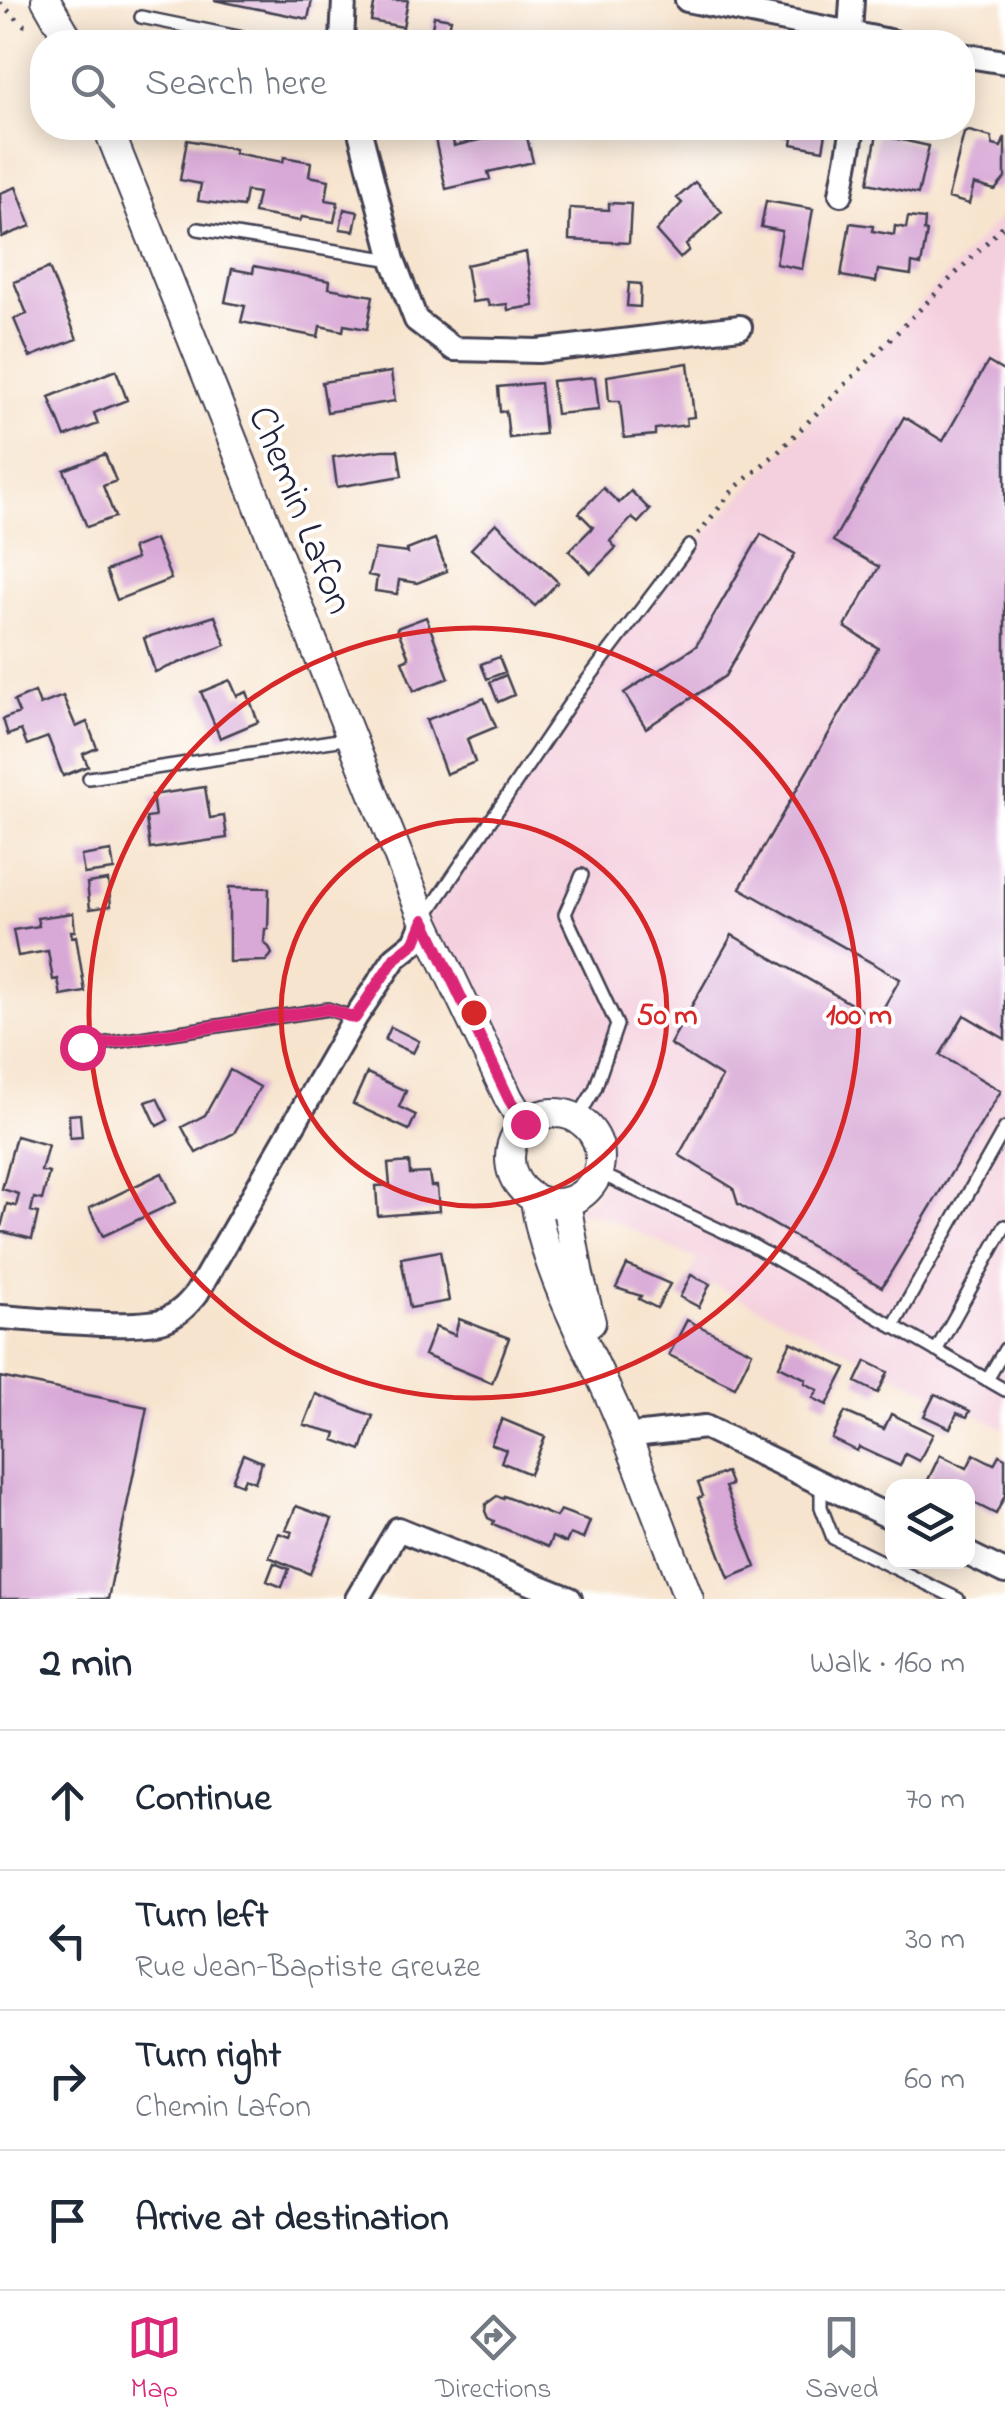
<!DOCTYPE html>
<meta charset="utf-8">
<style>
:root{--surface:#fff;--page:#f6f6f7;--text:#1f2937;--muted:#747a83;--line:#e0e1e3;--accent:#db2777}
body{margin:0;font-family:"Indie Flower",sans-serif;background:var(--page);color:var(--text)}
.controls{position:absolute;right:30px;bottom:30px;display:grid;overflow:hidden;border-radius:20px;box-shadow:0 5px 25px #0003}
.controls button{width:90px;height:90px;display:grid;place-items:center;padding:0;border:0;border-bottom:2px solid var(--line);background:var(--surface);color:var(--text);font:50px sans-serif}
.stop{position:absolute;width:30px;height:30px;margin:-22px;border:8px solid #db2777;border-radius:50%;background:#fff}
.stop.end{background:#db2777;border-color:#fff;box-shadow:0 2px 10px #0008}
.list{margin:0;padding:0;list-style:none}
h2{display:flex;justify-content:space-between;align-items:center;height:130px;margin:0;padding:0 40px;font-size:42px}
h2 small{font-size:32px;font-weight:400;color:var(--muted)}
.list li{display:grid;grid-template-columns:65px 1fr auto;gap:30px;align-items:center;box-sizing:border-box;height:140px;padding:0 40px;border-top:2px solid var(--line)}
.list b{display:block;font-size:38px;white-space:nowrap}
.list p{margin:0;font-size:32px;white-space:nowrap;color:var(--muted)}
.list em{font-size:32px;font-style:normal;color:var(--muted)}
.icon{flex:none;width:55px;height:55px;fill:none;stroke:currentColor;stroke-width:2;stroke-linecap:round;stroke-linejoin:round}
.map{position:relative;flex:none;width:1005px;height:1599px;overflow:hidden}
.search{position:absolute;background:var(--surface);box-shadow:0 5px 25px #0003;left:30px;right:30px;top:30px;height:110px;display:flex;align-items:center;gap:25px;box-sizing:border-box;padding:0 35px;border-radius:40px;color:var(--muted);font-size:38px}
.sheet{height:690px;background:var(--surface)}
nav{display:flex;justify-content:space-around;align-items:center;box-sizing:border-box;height:140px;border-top:2px solid var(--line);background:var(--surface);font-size:28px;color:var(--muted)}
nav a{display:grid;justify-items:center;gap:5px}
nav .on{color:var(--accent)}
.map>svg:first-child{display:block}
</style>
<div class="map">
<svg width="1005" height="1599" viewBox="0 0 1005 1599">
<rect width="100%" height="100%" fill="#fff"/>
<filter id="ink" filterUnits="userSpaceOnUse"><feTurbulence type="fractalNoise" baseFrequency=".01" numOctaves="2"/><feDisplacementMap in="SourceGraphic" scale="20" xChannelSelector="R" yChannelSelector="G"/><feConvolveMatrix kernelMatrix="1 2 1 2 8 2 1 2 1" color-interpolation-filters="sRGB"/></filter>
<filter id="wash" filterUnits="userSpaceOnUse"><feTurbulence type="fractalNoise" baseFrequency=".0048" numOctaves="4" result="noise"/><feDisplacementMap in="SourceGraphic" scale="40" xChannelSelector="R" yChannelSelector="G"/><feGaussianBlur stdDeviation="2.25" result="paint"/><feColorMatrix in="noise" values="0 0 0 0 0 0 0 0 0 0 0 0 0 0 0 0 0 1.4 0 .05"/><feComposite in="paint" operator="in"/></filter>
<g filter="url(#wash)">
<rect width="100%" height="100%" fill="#f7e4ce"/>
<path fill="#f4cfdd" d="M 1005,212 L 1005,1429 L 691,1274 L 697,1260 L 608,1218 L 570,1210 L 592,1198 L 606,1176 L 605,1139 L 579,1113 L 546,1110 L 521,1124 L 423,923 L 565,707 L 696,545 Z"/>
<g id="blocks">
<path fill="#d8a8d6" d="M 214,0 L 312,0 L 308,19 Z
M 375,0 L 408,0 L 403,27 L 371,21 Z
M 434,16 L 451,19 L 446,42 L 412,42 L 414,31 L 431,35 Z
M 495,28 L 531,36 L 529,42 L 474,42 L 476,35 L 493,39 Z
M 778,128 L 827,128 L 823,150 L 792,144 L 793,138 L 776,135 Z
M 878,128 L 895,128 L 893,138 L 929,146 L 918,194 L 868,183 Z
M 525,129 L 533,162 L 488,172 L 490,179 L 446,189 L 435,139 L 452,135 L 454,146 Z
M 969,131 L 991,137 L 993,145 L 1001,147 L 1005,137 L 1005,178 L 995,190 L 974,184 L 969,204 L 948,198 L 964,133 Z
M 187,140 L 235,149 L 234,153 L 283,162 L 284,157 L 311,162 L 309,176 L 329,180 L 326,200 L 338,202 L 334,222 L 302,217 L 300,221 L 254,213 L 258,193 L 246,191 L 243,207 L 198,201 L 201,184 L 180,180 Z
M 695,182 L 722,212 L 686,245 L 689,250 L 680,258 L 656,231 L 682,203 L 677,198 Z
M 16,187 L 31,226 L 2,237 L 0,193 Z
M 766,201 L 813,209 L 802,269 L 776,264 L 782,231 L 761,227 Z
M 609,203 L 631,204 L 629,243 L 569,240 L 570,208 L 609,210 Z
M 344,209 L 358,212 L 354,231 L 340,229 Z
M 908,217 L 925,219 L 924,231 L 927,232 L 921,265 L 912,263 L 911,275 L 878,270 L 876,282 L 841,276 L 850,223 L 873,226 L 872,231 L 894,235 L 895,226 L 906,228 Z
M 526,252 L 534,306 L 508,310 L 507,304 L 489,306 L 487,300 L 472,302 L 466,265 Z
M 254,266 L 330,281 L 329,288 L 373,296 L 367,329 L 344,325 L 343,331 L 320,326 L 318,337 L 241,322 L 245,306 L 225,302 L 232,269 L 253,273 Z
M 49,268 L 77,339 L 30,357 L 14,319 L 27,314 L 14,282 Z
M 629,283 L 641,284 L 640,307 L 627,306 Z
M 988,362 L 1005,372 L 1005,1039 L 964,1015 L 940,1055 L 1001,1091 L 882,1287 L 738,1204 L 733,1188 L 679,1155 L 722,1077 L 670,1044 L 732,935 L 877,1019 L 900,979 L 740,888 L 878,648 L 845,627 L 879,567 L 833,541 L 904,417 L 943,441 Z
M 688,363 L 694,417 L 686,418 L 687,425 L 655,429 L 655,435 L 624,438 L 620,401 L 609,401 L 607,376 Z
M 116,370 L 127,400 L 94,413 L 98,424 L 65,437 L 49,397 Z
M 391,372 L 395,401 L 327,412 L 322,382 Z
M 595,377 L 599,410 L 556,414 L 552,381 Z
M 540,383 L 545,434 L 509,438 L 506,411 L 500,412 L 498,387 Z
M 383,450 L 398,450 L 402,476 L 337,487 L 333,457 Z
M 105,454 L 116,481 L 103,486 L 115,517 L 87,527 L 64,470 Z
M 603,488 L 619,503 L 631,491 L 650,510 L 638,523 L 632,518 L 610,541 L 616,548 L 591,573 L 569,551 L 593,527 L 579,513 Z
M 496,523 L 558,582 L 535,606 L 471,549 Z
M 761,534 L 795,554 L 725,676 L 646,728 L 624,693 L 696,646 Z
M 155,539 L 171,579 L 117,600 L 106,571 L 136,559 L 132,548 Z
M 435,539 L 447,571 L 417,583 L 399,580 L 397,594 L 375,591 L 377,577 L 368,575 L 375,549 L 408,553 L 407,550 Z
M 215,616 L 226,645 L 155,672 L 144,638 Z
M 426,617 L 449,678 L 414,691 L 402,661 L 409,658 L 397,628 Z
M 499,657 L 505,672 L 487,679 L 481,664 Z
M 506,675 L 514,695 L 498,702 L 490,682 Z
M 230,680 L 237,696 L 247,692 L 258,722 L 220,738 L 201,692 Z
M 35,692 L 40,705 L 63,696 L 76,727 L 87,722 L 97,748 L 83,754 L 88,766 L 63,776 L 48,737 L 27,745 L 21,730 L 8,735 L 3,719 L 19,713 L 14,701 Z
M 484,698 L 496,727 L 467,739 L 475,762 L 446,774 L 426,720 Z
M 205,787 L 210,818 L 224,816 L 227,838 L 150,849 L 146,818 L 155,817 L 152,795 Z
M 111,851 L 114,870 L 84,874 L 81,856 Z
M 108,880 L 111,906 L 90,909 L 87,883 Z
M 229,887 L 269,888 L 268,929 L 265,929 L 264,943 L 269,947 L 272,954 L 266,961 L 229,962 Z
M 73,913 L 75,931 L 71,931 L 72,937 L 76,936 L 85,992 L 61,996 L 58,979 L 53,980 L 48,951 L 18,956 L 13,930 L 39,926 L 37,918 Z
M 391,1027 L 419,1041 L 413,1053 L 385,1040 Z
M 230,1070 L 260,1087 L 234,1133 L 196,1153 L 182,1127 L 205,1115 Z
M 367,1073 L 406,1091 L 399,1107 L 416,1115 L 409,1130 L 353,1104 Z
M 157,1098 L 168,1120 L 157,1126 L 146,1102 Z
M 80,1114 L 82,1137 L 70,1138 L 69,1115 Z
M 16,1136 L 48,1145 L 41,1171 L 49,1173 L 42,1200 L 34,1198 L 31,1211 L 38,1213 L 32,1239 L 0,1231 L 7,1204 L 16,1206 L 19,1194 L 2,1189 Z
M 409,1162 L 410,1174 L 429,1173 L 431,1186 L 437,1186 L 439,1211 L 378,1216 L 376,1186 L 390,1185 L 388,1164 Z
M 162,1173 L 176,1202 L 103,1236 L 89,1208 Z
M 440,1251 L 449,1301 L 410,1308 L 401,1258 Z
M 627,1265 L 670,1284 L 657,1308 L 639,1299 L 641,1296 L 616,1288 Z
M 691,1275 L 710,1284 L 699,1307 L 680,1297 Z
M 459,1319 L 509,1338 L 492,1383 L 424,1355 L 435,1327 L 455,1335 Z
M 687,1320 L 752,1352 L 735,1387 L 669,1355 Z
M 791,1342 L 846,1368 L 827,1405 L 813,1398 L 818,1390 L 805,1383 L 806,1379 L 779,1366 Z
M 866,1361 L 888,1372 L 878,1393 L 856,1382 Z
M 0,1377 L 147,1407 L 108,1599 L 0,1599 Z
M 316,1394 L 373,1416 L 361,1450 L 334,1440 L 336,1433 L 304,1425 Z
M 935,1394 L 970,1411 L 967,1417 L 957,1413 L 950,1428 L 924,1416 Z
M 845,1412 L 884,1429 L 891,1414 L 933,1434 L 919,1461 L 905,1454 L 900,1466 L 859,1447 L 857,1451 L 832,1439 Z
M 502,1419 L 545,1437 L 530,1474 L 501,1462 L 506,1450 L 491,1444 Z
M 243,1454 L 262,1462 L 255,1482 L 245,1478 L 242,1485 L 232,1481 Z
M 974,1454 L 994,1464 L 999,1455 L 1005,1458 L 1005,1495 L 996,1514 L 968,1500 L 968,1486 L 941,1486 L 928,1480 L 940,1455 L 967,1468 Z
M 726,1472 L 731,1485 L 725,1487 L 756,1567 L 729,1578 L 698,1498 L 703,1496 L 698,1483 Z
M 497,1496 L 503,1499 L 504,1496 L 556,1517 L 560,1510 L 590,1521 L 583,1539 L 570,1534 L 566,1543 L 552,1537 L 548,1547 L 493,1524 L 494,1521 L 488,1518 L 485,1511 L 486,1504 Z
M 296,1506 L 332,1519 L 310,1574 L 269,1557 L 279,1533 L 290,1537 L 292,1532 L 286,1530 Z
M 274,1563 L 289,1569 L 282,1587 L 267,1581 Z"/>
</g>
</g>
<g filter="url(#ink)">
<use href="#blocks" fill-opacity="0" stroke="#423f51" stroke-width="2.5"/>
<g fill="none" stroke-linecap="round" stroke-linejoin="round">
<defs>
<path id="service" d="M 141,17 L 263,42
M 198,229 L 393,260
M 89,778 L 351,738
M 428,913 L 570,703 L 689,546
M 82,1047 L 328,1009 L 355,1018
M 577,1119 L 595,1089 L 617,1025 L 565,914 L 582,875
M 599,1173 L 748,1243 L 1005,1390
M 893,1327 L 1005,1128
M 936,1351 L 1005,1226
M 987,1380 L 1005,1349
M 821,1484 L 821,1507 L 833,1538 L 958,1599"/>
<path id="minor" d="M 687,0 L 894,42
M 850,33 L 852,0
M 342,42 L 344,0
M 962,55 L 1005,62
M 359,128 L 393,260 L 416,320 L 454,349 L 538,351 L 740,327
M 841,194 L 853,128
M 0,1317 C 37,1319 137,1331 167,1319 C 180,1313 188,1304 197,1293 L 355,1018 L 395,958 L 415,942 L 424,920
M 625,1436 L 705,1427 L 892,1518
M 968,1554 L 1005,1572
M 357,1599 L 398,1529 L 570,1599"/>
<path id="tertiary" d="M 46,0 L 70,42
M 108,128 L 424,920 L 509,1099 L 525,1125
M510 1158a45 45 0 1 1 90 0a45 45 0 1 1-90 0Z
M 535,1199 C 544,1271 585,1340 614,1406 C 641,1469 664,1535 689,1599
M 566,1203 L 579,1275 L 591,1322"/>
</defs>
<use href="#service" stroke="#423f51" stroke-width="16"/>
<use href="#minor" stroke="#423f51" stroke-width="28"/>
<use href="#tertiary" stroke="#423f51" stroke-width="32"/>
<path stroke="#423f51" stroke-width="5" stroke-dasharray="2.5 8" stroke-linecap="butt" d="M 0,3 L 24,25 L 33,26
M 698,534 L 735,488 L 778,452 L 1005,224"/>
<use href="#service" stroke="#fff" stroke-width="11"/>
<use href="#minor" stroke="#fff" stroke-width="22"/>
<use href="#tertiary" stroke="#fff" stroke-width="28"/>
</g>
</g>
<g fill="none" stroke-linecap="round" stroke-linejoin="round" filter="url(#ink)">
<path stroke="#db2777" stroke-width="12" d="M 82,1047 L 328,1009 L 355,1018 L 395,958 L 415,942 L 424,920 L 509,1099 L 525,1124"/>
</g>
<g fill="none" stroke="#d62828" stroke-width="5">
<circle cx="474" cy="1013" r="193"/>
<circle cx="474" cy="1013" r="385"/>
</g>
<g text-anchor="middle" stroke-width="8" stroke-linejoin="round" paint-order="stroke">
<g font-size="40" fill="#22223b" stroke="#fff">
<text transform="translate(303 509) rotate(68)" y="14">Chemin Lafon</text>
</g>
</g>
<circle cx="474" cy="1013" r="15" fill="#d62828" stroke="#fff" stroke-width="5"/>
<g font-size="30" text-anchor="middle" font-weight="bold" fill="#d62828" stroke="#fff" stroke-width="8" stroke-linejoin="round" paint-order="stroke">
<text x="667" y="1024">50 m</text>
<text x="859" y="1024">100 m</text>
</g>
</svg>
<div class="controls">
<button><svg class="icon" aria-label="layers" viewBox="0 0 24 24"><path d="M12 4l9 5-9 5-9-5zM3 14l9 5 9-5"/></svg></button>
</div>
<div class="stop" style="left:82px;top:1047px"></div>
<div class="stop end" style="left:525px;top:1124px"></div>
<div class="search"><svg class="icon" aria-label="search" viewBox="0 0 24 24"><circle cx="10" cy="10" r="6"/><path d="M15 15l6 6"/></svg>Search here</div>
</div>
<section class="sheet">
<h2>2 min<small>Walk · 160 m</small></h2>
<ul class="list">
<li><svg class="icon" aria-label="ahead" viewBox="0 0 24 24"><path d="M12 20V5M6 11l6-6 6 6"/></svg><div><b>Continue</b></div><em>70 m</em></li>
<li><svg class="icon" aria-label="left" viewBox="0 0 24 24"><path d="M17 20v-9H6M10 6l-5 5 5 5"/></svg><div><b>Turn left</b><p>Rue Jean-Baptiste Greuze</p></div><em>30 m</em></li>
<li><svg class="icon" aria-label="right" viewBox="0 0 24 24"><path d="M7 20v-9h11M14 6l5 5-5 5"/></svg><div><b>Turn right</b><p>Chemin Lafon</p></div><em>60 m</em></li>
<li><svg class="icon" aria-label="arrive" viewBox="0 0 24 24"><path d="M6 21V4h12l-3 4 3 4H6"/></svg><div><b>Arrive at destination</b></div></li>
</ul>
</section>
<nav>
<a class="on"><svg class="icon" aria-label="map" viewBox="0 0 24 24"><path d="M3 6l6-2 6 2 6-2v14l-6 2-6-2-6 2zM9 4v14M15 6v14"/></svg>Map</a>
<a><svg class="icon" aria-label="directions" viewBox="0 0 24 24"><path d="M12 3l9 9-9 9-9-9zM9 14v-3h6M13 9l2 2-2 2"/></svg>Directions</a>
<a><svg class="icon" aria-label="saved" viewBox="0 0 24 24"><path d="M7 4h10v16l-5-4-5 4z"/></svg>Saved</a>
</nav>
